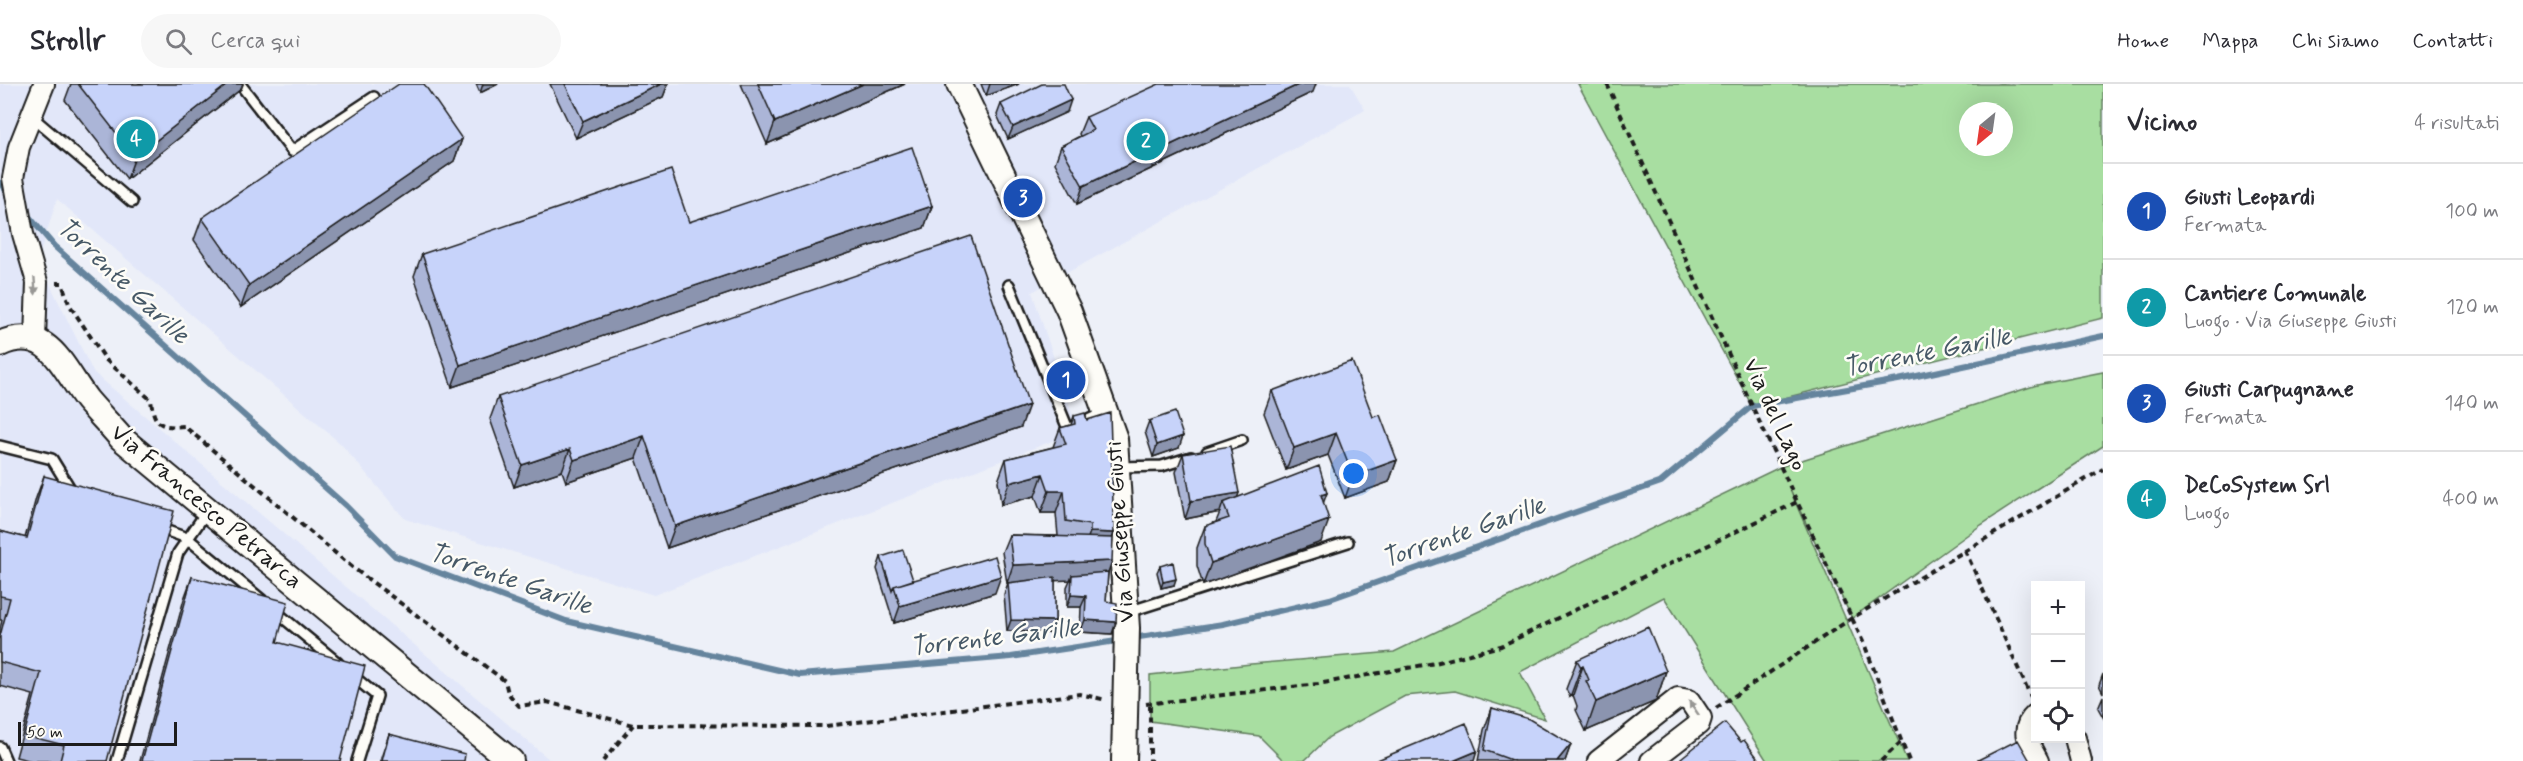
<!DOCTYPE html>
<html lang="it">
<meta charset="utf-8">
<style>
:root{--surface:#fff;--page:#f7f7f7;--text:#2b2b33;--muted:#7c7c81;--line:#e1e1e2;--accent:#1c1c1c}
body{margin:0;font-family:Mynerve,sans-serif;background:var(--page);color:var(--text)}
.controls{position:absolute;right:18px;bottom:18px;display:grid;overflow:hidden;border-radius:0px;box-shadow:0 6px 24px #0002}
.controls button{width:54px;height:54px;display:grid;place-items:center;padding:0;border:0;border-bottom:2px solid var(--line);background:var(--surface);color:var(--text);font:30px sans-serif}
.compass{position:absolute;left:1959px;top:18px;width:54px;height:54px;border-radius:50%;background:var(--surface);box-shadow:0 6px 24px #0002;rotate:209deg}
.scale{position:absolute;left:18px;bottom:15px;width:159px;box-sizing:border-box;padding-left:6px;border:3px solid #1c1c1c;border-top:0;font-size:16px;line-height:21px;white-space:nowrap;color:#1c1c1c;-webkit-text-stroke:4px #fdfcf7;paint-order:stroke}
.you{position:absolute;left:1354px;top:390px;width:21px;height:21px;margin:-15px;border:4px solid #fff;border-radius:50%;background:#1a73e8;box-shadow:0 0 0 9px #1a73e833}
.badge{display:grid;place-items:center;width:39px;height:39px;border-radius:50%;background:var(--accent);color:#fff;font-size:20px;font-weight:700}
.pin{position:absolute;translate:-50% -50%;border:3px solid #fff;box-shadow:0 2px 6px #0006}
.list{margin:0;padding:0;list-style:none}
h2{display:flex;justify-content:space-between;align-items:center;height:78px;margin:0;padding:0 24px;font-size:26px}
h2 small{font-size:20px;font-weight:400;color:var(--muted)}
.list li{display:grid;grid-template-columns:39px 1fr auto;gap:18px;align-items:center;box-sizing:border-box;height:96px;padding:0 24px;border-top:2px solid var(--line)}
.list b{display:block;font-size:22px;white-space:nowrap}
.list p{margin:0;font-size:20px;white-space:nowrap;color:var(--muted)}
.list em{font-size:20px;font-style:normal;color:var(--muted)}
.icon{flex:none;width:33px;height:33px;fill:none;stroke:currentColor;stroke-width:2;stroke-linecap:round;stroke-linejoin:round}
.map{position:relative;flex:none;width:2103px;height:677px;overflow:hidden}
header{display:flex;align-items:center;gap:36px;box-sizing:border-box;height:84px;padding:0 30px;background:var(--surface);border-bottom:2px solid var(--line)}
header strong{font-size:28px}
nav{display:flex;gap:33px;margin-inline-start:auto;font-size:21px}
.search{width:420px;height:54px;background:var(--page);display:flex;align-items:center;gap:15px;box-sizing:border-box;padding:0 21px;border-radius:33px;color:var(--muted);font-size:22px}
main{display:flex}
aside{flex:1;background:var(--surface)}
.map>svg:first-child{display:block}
</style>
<header>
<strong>Strollr</strong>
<div class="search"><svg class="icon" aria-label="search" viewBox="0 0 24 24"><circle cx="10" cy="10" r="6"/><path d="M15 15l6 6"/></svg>Cerca qui</div>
<nav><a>Home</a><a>Mappa</a><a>Chi siamo</a><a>Contatti</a></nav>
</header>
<main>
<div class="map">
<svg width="2103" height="677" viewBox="0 0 2103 677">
<rect width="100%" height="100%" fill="#edf0f8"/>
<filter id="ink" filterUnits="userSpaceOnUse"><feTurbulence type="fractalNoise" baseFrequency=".0167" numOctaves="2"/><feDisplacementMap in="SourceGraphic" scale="12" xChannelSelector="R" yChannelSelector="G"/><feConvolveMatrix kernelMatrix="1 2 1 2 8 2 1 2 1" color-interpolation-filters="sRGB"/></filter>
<g filter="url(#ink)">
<path fill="#e2e7f9" d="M 0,0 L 1350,0 L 1365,26 L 1032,208 L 1078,347 L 654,511 L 405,435 L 341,360 L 57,115 L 38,176 L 93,288 L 551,677 L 0,677 Z"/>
<path fill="#a8dea1" stroke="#627d5e" stroke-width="1.5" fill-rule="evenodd" d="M 1578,0 L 2103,0 L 2103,234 L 1752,322 ZM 1968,27 L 2004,27 L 2004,63 L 1968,63 Z
M 2103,288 L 2103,362 L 1981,441 L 1852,534 L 1790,406 L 1907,677 L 1767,677 L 1664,513 L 1520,588 L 1545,635 L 1455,607 L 1405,612 L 1329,653 L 1304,677 L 1284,677 L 1259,652 L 1150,637 L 1150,591 L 1251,580 L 1394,568 L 1780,383 L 2037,301 Z"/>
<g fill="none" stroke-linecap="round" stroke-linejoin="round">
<path stroke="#65849d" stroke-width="6" d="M 0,99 L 9,110
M 26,129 L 54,162 L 346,422 L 395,472 L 566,537 L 800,591 L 1011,573 L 1123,556
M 1133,554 L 1223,540 L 1330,515 L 1661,398 L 1752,322 L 1898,296 L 2103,252"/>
<defs>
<path id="service" d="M 240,0 L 292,67 L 374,13
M 31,32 L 132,118
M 1009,201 L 1068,345 L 1103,329
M 0,362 L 52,375 L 71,406
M 1207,368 L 1242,356
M 1119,383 L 1162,382 L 1191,373
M 159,444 L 187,454 L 262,516
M 275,527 L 338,579
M 1128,528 L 1348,458
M 353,592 L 377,612 L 357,677
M 0,663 L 6,677
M 117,677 L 178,469 L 207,427"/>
<path id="minor" d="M 35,255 L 37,198 L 23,150 L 13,94 L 19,63 L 44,0
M 2036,630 C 2018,646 2029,660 2038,677
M 2075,654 L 2081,677
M 1598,677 L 1678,614 L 1689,616 L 1701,634 L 1699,640 L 1651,677"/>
<path id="tertiary" d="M 959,0 L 1069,227 L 1115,355 L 1127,544 L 1124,677
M 0,260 C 48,238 63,285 87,316 C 98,329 110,341 121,354 L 511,677"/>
</defs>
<use href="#service" stroke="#1c1c1c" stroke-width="14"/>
<use href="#minor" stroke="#1c1c1c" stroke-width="24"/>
<use href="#tertiary" stroke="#1c1c1c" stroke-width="28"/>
<path stroke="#1c1c1c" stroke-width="4" stroke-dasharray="6 4.5" stroke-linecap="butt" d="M 1607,0 L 1752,322 L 1865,562 L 1909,677
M 56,199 L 62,199 L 69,220 L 106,276 L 151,316 C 154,340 159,344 184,342 L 352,483 L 505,597 L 508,609 L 519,622 L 547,618 L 633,641 L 826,642 L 1080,610 L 1106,616
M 1965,466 L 2031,613
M 1146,620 L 1318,600 L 1435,579 L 1501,562 L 1797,418
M 1150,622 L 1150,677
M 1716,624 L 1852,534 L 2103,385
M 603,677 L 633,641
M 1881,677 L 1902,657"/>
<use href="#service" stroke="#fdfcf7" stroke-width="9"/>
<use href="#minor" stroke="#fdfcf7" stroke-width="20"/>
<use href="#tertiary" stroke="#fdfcf7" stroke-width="24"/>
</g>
<path fill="#abb5d7" stroke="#1c1c1c" stroke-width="1.5" d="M 71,0 L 243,0 L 241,5 L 127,95 L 65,16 Z
M 476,0 L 498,0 L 480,9 Z
M 550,0 L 668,0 L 663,13 L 576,54 Z
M 741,0 L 905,0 L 767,60 Z
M 981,0 L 1019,0 L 986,12 Z
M 1313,8 L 1077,120 L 1055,79 L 1061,62 L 1080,52 L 1079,50 L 1086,33 Z
M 1001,20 L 1067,28 L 1008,55 L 997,31 Z
M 462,55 L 454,77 L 241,223 L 194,156 L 202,134 Z
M 932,122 L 924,144 L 452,303 L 414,192 L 422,170 L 689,138 Z
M 1272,307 L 1373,333 L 1397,376 L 1389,398 L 1345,414 L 1328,371 L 1286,386 L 1264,329 Z
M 498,313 L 1021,343 L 667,464 L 636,374 L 566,398 L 562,387 L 514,403 L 490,335 Z
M 1074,332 L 1114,449 L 1113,454 L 1108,488 L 1106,517 L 1116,538 L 1112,550 L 1080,548 L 1081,523 L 1067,523 L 1067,503 L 1070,496 L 1055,496 L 1055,537 L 1051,549 L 1007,547 L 1004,510 L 1008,499 L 1007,499 L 1002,468 L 1009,451 L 1058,452 L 1056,429 L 1041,429 L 1035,412 L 1001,421 L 998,397 L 1006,375 L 1053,363 L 1060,344 L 1071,341 Z
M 1149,337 L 1179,364 L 1153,373 L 1145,348 Z
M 1183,370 L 1238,414 L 1323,418 L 1321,458 L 1203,501 L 1197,482 L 1197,464 L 1205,442 L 1216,438 L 1220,428 L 1185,435 L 1176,388 Z
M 44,392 L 107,677 L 32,677 L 16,673 L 33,611 L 0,602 L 0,544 L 2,536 L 0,536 L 0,447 L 25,454 L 36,414 Z
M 881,473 L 913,496 L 995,509 L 894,539 L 877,485 Z
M 1160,482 L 1174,501 L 1161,504 L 1157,488 Z
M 192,493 L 340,677 L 140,677 L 184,515 Z
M 1577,576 L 1666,587 L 1656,617 L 1586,647 L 1576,626 L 1577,622 L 1573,611 L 1570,613 L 1566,605 Z
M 2103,590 L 2103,609 L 2099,601 Z
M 2103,612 L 2103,633 L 2098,624 Z
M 1492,624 L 1571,660 L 1565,677 L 1478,677 L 1484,646 Z
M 389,650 L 464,677 L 380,677 Z"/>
<path fill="#8b94af" stroke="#1c1c1c" stroke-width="1.5" d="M 228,0 L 243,0 L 241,5 L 127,95 L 135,73 Z
M 483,0 L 498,0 L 480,9 Z
M 661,0 L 668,0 L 663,13 L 576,54 L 583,37 Z
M 863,0 L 905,0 L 767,60 L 775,38 Z
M 990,0 L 1019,0 L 986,12 Z
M 1300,0 L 1316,0 L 1313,8 L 1077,120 L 1083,102 Z
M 1071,16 L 1067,28 L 1008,55 L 1013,43 Z
M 462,55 L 454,77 L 241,223 L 249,201 Z
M 932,122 L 924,144 L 452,303 L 460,281 Z
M 1029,321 L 1021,343 L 667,464 L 675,442 Z
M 1336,349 L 1328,371 L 1286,386 L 1294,364 Z
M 644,352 L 636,374 L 566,398 L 574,376 Z
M 1183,352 L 1179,364 L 1153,373 L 1157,361 Z
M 570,365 L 562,387 L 514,403 L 522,381 Z
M 1397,376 L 1389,398 L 1345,414 L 1353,392 Z
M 1043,390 L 1035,412 L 1001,421 L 1009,399 Z
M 1049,407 L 1064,407 L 1056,429 L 1041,429 Z
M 1239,409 L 1233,426 L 1223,419 L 1220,428 L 1185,435 L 1191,417 Z
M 1327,409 L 1319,431 L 1321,411 Z
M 1329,436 L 1321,458 L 1203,501 L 1211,479 Z
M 1090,448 L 1114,449 L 1106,471 L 1082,470 Z
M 1112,477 L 1106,494 L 1072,491 L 1070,496 L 1007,499 L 1013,481 Z
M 1001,492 L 995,509 L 894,539 L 900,522 Z
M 1176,495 L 1174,501 L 1161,504 L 1163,498 Z
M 1071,511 L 1086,512 L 1081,523 L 1067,523 Z
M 1011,536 L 1055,537 L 1051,549 L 1007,547 Z
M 1085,536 L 1116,538 L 1112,550 L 1080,548 Z
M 1583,582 L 1573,611 L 1570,613 L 1581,583 Z
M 1666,587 L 1656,617 L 1586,647 L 1596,618 Z
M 1571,660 L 1565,677 L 1557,677 Z
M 1477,667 L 1474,677 L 1453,677 Z"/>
<path fill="#c7d3fa" stroke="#1c1c1c" stroke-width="1.5" d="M 78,0 L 228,0 L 135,73 Z
M 399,0 L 424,0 L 462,55 L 249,201 L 202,134 Z
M 565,0 L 661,0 L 583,37 Z
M 758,0 L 863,0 L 775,38 Z
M 1042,0 L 1064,0 L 1071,16 L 1013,43 L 1001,20 Z
M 1159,0 L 1300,0 L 1083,102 L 1061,62 L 1093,46 L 1086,33 Z
M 912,63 L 932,122 L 460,281 L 422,170 L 671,86 L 689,138 Z
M 971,152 L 1029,321 L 675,442 L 644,352 L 574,376 L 570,365 L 522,381 L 498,313 Z
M 1352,277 L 1373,333 L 1380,331 L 1397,376 L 1353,392 L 1336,349 L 1294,364 L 1272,307 Z
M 1175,328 L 1183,352 L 1157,361 L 1149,337 Z
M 1085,329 L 1087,336 L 1110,329 L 1114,449 L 1090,448 L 1090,441 L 1066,437 L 1064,407 L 1049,407 L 1043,390 L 1009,399 L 1006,375 L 1066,360 L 1060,344 L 1075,340 L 1074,332 Z
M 1230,362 L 1239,409 L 1191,417 L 1183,370 Z
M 1319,382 L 1327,409 L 1321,411 L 1329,436 L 1211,479 L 1205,460 L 1205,442 L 1229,434 L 1223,419 Z
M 44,392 L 174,427 L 107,677 L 60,677 L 64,661 L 24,651 L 41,589 L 0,578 L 0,552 L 10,514 L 0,512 L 0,447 L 27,454 Z
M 1009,451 L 1113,454 L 1112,477 L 1013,481 Z
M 903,466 L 913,496 L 894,502 L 892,507 L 881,473 Z
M 995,472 L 1001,492 L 900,522 L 894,502 Z
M 1173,478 L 1176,495 L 1163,498 L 1160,482 Z
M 1108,488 L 1106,517 L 1117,519 L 1116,538 L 1085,536 L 1086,512 L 1071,511 L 1072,491 Z
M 192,493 L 288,518 L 277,558 L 365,582 L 340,677 L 142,677 Z
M 1055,493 L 1055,537 L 1011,536 L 1008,499 Z
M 1648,543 L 1666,587 L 1596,618 L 1586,597 L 1589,596 L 1583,582 L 1581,583 L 1577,576 Z
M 1492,624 L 1529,635 L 1571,660 L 1557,677 L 1514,677 L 1484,666 Z
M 1466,639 L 1477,667 L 1453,677 L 1375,677 Z
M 1725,639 L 1741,658 L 1744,656 L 1760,677 L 1684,677 L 1681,674 Z
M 389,650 L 465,670 L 464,677 L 382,677 Z
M 2018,656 L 2030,677 L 1976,677 Z"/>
<defs><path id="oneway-solid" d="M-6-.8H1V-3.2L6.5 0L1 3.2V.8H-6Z" transform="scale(1.5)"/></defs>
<g fill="#989794">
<use href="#oneway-solid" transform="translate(35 202) rotate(86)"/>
<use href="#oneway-solid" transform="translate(1694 624) rotate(-124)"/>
</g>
</g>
<g text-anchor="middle" stroke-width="5" stroke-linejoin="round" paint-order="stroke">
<g font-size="24" fill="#1c1c1c" stroke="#fdfcf7">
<text transform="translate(1776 330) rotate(65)" y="8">Via del Lago</text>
<text transform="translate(207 422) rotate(40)" y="8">Via Francesco Petrarca</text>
<text transform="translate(1119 448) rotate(-94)" y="8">Via Giuseppe Giusti</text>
</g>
<g font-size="26" font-style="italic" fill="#475967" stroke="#fdfcf7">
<text transform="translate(124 196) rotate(43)" y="9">Torrente Garille</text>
<text transform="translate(1927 267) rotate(-11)" y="9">Torrente Garille</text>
<text transform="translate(1463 447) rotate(-19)" y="9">Torrente Garille</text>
<text transform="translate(511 494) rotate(19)" y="9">Torrente Garille</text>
<text transform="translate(995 552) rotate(-7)" y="9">Torrente Garille</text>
</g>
</g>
</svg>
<div class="controls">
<button>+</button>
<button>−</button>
<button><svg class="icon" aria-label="locate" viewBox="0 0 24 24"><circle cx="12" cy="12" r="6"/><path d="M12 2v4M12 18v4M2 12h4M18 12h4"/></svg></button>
</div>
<svg class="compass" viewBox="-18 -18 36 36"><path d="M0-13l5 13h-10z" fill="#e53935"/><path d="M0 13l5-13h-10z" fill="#7c7c81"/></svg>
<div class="scale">50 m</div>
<div class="you"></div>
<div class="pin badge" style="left:1066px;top:296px;background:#1a4fb4">1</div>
<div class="pin badge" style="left:1146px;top:57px;background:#0f9aa8">2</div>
<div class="pin badge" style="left:1023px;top:114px;background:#1a4fb4">3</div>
<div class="pin badge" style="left:136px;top:55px;background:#0f9aa8">4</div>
</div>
<aside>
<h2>Vicino<small>4 risultati</small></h2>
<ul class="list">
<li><span class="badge" style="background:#1a4fb4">1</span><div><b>Giusti Leopardi</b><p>Fermata</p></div><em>100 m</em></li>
<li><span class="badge" style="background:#0f9aa8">2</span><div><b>Cantiere Comunale</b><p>Luogo · Via Giuseppe Giusti</p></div><em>120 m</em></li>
<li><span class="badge" style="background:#1a4fb4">3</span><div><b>Giusti Carpugnane</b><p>Fermata</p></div><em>140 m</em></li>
<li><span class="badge" style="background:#0f9aa8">4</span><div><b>DeCoSystem Srl</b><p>Luogo</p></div><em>400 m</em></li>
</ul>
</aside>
</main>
